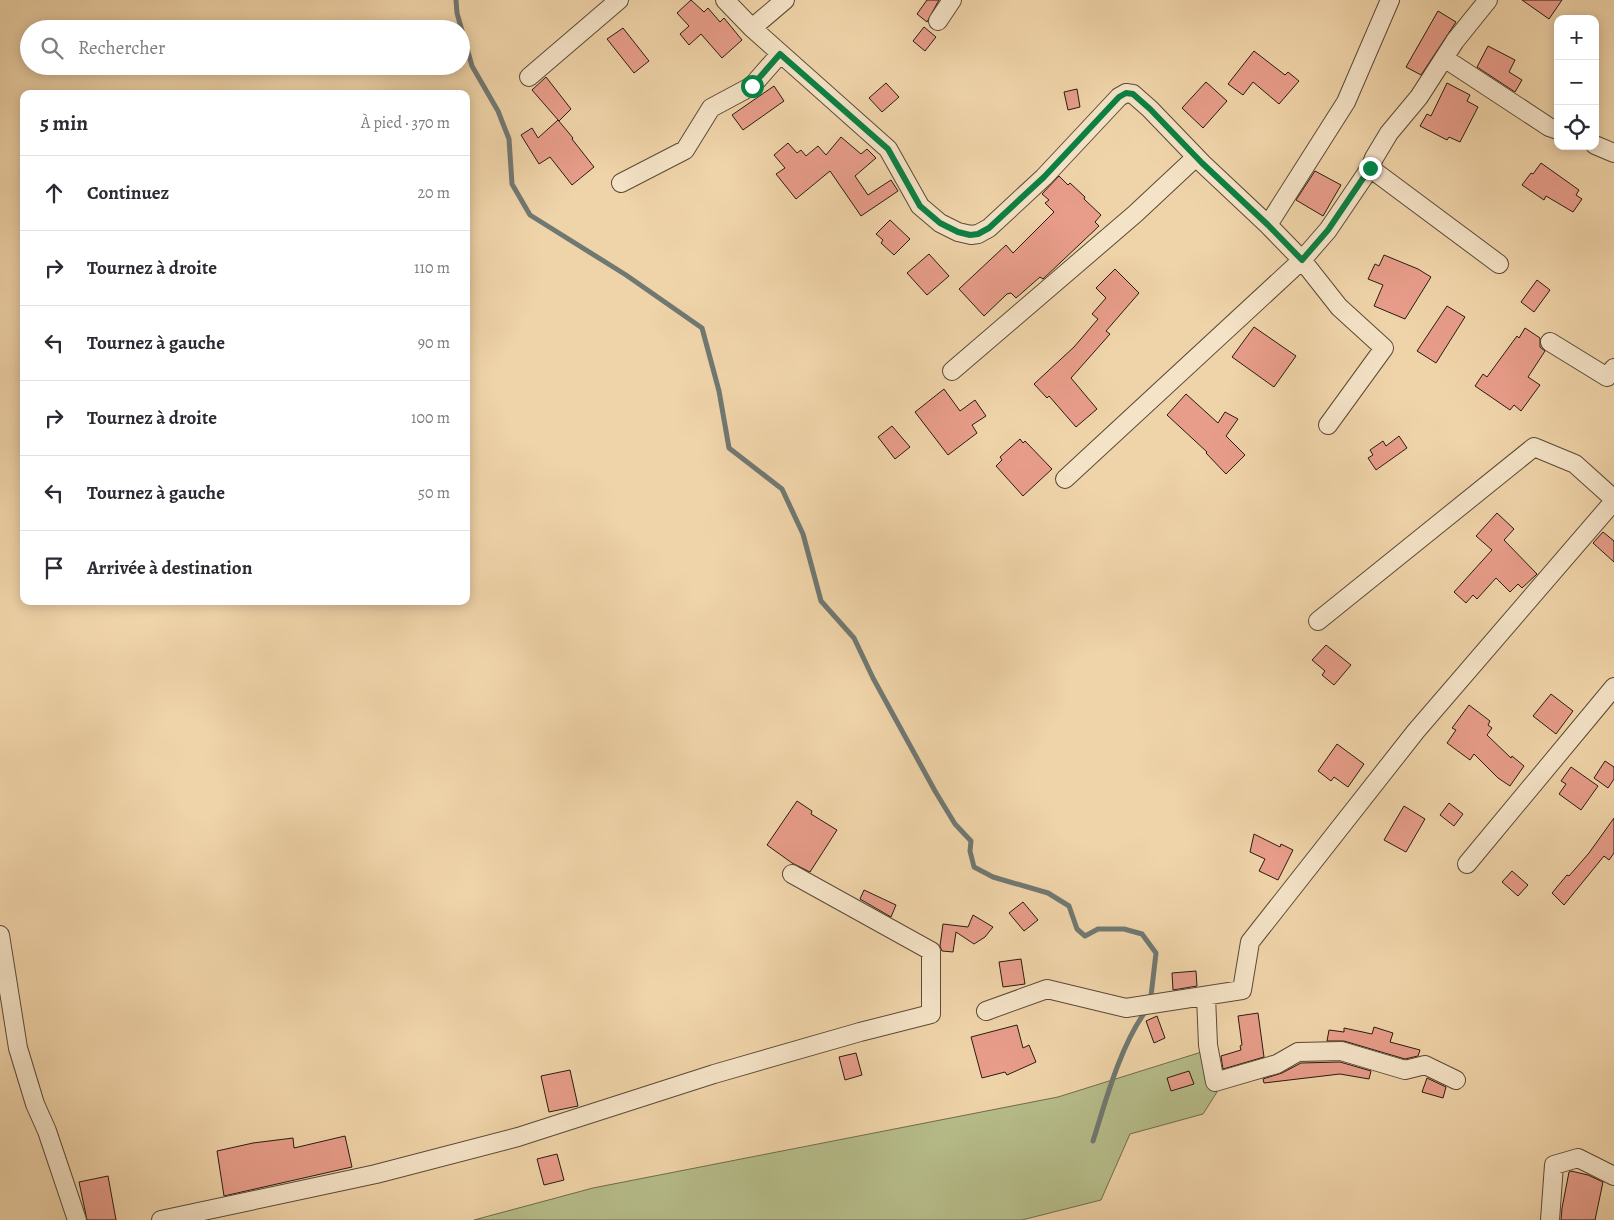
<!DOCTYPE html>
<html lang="fr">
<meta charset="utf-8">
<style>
:root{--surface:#fff;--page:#f7f7f7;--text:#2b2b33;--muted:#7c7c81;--line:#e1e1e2}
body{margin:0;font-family:Alegreya,serif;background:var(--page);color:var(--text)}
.controls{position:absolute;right:15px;top:15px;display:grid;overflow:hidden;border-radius:10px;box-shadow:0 2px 12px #0003}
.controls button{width:45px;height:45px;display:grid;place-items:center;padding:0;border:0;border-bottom:1px solid var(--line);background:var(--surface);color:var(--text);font:25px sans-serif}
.stop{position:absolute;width:15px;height:15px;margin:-11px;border:4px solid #0b8043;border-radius:50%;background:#fff}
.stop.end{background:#0b8043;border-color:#fff;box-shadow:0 1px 5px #0008}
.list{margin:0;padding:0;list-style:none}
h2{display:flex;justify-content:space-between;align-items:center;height:65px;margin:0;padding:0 20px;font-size:21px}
h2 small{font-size:16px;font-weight:400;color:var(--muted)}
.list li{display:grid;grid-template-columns:32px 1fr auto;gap:15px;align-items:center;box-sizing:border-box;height:75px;padding:0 20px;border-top:1px solid var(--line)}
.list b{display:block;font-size:19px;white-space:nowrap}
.list em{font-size:16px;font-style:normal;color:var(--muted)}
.icon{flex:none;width:28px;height:28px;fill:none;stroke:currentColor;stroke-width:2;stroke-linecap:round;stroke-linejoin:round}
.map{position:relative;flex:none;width:1614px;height:1220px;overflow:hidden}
.search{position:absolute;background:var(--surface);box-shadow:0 2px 12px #0003;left:20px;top:20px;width:450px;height:55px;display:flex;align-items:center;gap:12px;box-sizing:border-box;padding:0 18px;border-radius:28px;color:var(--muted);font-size:19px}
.panel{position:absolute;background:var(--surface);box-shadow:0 2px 12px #0003;left:20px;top:90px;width:450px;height:515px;border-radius:10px}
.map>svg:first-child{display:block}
</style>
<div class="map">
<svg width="1614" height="1220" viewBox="0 0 1614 1220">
<rect width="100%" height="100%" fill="#f0d4a9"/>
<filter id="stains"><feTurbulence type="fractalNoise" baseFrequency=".004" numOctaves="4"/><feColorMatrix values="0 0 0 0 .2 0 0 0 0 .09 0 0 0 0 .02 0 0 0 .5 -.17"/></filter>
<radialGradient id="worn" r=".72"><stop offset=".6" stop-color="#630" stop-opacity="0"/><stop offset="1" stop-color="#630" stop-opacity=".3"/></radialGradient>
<path fill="#b6bd8a" stroke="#6f6c4d" d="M 1208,1050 L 1217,1092 L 1203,1114 L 1130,1134 L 1101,1200 L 1022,1220 L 474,1220 L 593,1188 L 1058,1097 Z"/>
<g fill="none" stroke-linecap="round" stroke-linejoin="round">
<path stroke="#707872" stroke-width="5" d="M 456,0 L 457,13 L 472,66 L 498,111 L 509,139 L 512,184 L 530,215 L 626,275 L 702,328 L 719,391 L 729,448 L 782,489 L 803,534 L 821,601 L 854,638 L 873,678 L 935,791 L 955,824 L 971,841 L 970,851 L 974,867 L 993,877 L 1048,893 L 1069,906 L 1077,929 L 1085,936 L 1098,929 L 1124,929 L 1142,934 L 1156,953 L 1151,996
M 1093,1141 C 1106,1100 1120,1047 1145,1012"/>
</g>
<path fill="#e89d8a" stroke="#281c10" d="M 691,0 L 704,12 L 708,8 L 720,22 L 724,18 L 742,40 L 722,58 L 701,34 L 689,45 L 680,34 L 689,26 L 677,13 Z
M 927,0 L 939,0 L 927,22 L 917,14 Z
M 1522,0 L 1562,0 L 1549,19 Z
M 1438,11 L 1456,22 L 1421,75 L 1406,67 Z
M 924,27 L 936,37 L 925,51 L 913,41 Z
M 623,28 L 649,61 L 634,73 L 607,39 Z
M 1488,46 L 1515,60 L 1509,72 L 1522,80 L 1515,92 L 1477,67 Z
M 1254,51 L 1285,75 L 1288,72 L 1299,81 L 1279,104 L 1253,82 L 1243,95 L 1228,84 Z
M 546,77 L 571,109 L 559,121 L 532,90 Z
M 1206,82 L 1227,101 L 1203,128 L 1182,108 Z
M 886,83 L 899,97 L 882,112 L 869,98 Z
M 1447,83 L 1470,95 L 1467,101 L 1478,107 L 1460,142 L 1449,137 L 1447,140 L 1420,126 L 1427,114 L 1431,116 Z
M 774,86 L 784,101 L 743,130 L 732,115 Z
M 1077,89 L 1080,107 L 1068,110 L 1064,92 Z
M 558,120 L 573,138 L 572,139 L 594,167 L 572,185 L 550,157 L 539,164 L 521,135 L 532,128 L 538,138 Z
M 841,137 L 861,154 L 867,149 L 876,158 L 855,176 L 868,195 L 891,180 L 898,191 L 861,216 L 830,171 L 796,199 L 776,174 L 785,168 L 774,155 L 788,143 L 797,153 L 801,150 L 806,156 L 818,146 L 826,155 Z
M 1541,163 L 1579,190 L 1576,195 L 1582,199 L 1573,212 L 1546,196 L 1544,200 L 1522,185 L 1531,173 L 1533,174 Z
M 1315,171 L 1341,185 L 1323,216 L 1296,200 Z
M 1059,176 L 1068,185 L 1070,183 L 1085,197 L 1084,199 L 1101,215 L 1095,222 L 1099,226 L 1043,279 L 1040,277 L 1016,298 L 1011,293 L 1007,294 L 984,316 L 959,289 L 1006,245 L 1013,253 L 1054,212 L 1045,203 L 1049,200 L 1042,194 Z
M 890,220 L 910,239 L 894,255 L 881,243 L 883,240 L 876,234 Z
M 929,254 L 949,276 L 927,295 L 907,273 Z
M 1384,255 L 1418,269 L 1431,277 L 1405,319 L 1374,306 L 1383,285 L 1368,279 L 1375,264 L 1379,266 Z
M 1115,269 L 1139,293 L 1106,331 L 1110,334 L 1071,378 L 1097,409 L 1076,427 L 1049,396 L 1047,398 L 1034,384 L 1074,347 L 1098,319 L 1092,314 L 1106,298 L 1096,288 Z
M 1537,280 L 1550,290 L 1534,312 L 1521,302 Z
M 1447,306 L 1465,317 L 1436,363 L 1417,351 Z
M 1254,327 L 1296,356 L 1274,387 L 1232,357 Z
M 1525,328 L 1540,338 L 1540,347 L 1545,351 L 1528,377 L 1540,385 L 1521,411 L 1514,405 L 1510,410 L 1475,386 L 1483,374 L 1487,377 L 1517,336 L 1519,338 Z
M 944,389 L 960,411 L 975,400 L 986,416 L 972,425 L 977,433 L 948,455 L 915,412 Z
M 1186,394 L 1218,423 L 1225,412 L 1238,419 L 1226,436 L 1245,455 L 1226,474 L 1206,453 L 1207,452 L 1167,415 Z
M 892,426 L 910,447 L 895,459 L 878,437 Z
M 1399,436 L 1407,448 L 1376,470 L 1368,458 L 1373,455 L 1370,450 L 1383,441 L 1386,446 Z
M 1020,439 L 1023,443 L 1025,441 L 1052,469 L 1023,496 L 996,466 L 1002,460 L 1000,457 Z
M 1497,513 L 1514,529 L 1504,540 L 1537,574 L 1522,588 L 1518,584 L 1510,592 L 1496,578 L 1477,599 L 1473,595 L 1466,603 L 1454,592 L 1492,550 L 1476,536 Z
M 1603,532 L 1614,541 L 1614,562 L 1593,543 Z
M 1326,645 L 1351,665 L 1334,685 L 1322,675 L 1325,671 L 1312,660 Z
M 1551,694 L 1573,711 L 1556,734 L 1533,716 Z
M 1469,705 L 1490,721 L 1488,725 L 1492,728 L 1487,735 L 1511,758 L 1512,756 L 1524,766 L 1510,786 L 1498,778 L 1474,754 L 1470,760 L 1447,743 L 1456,730 L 1452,728 Z
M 1337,744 L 1364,764 L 1348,787 L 1334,777 L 1331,781 L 1318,771 Z
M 1605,761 L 1614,767 L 1614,779 L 1608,788 L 1594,778 Z
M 1571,767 L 1598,786 L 1581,810 L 1559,794 L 1566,784 L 1561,781 Z
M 797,801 L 812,811 L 811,814 L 837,830 L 810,872 L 792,863 L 767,845 Z
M 1449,803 L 1463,814 L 1454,826 L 1440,815 Z
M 1404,806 L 1425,819 L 1406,852 L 1384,840 Z
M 1614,818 L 1614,853 L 1609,860 L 1604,856 L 1564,905 L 1552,893 L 1567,875 L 1569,876 L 1589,853 Z
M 1254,834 L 1280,847 L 1281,844 L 1293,850 L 1278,880 L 1259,871 L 1265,859 L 1250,852 Z
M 1512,871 L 1528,885 L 1518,896 L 1502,882 Z
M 864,890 L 896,905 L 891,917 L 860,899 Z
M 1023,902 L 1038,920 L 1024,931 L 1009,913 Z
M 973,915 L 993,927 L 985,937 L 974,944 L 956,932 L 953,952 L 942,951 L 940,946 L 943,924 L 968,927 Z
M 1021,959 L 1025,984 L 1003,987 L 999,962 Z
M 1196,971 L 1197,986 L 1173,990 L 1172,973 Z
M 1258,1013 L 1264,1057 L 1223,1069 L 1221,1056 L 1241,1050 L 1240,1046 L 1242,1045 L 1238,1016 Z
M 1157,1016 L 1165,1038 L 1154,1043 L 1146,1021 Z
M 1017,1025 L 1023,1048 L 1029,1045 L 1036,1062 L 1007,1075 L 1005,1072 L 982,1078 L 971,1037 Z
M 1374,1027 L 1393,1033 L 1390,1042 L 1420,1050 L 1418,1056 L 1405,1059 L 1344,1041 L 1327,1041 L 1329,1030 L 1344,1032 L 1344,1028 L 1372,1034 Z
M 856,1053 L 862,1075 L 845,1080 L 839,1057 Z
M 1340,1062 L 1371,1071 L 1369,1079 L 1340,1074 L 1264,1083 L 1263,1079 L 1282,1073 L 1301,1063 Z
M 570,1070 L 578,1106 L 549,1112 L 541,1076 Z
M 1189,1071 L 1194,1084 L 1171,1091 L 1167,1078 Z
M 1427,1078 L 1446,1087 L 1443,1098 L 1422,1092 Z
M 345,1136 L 352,1167 L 224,1196 L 217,1151 L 253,1143 L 293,1138 L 294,1148 Z
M 557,1154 L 564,1180 L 544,1185 L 537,1159 Z
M 1571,1171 L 1588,1175 L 1603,1182 L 1595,1220 L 1561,1220 L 1562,1208 L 1569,1172 Z
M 108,1176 L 116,1220 L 87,1220 L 79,1182 Z"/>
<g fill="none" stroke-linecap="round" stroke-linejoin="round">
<defs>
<path id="minor" d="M 725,0 L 752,28 L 888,149 L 920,206 L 940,223 L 958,232 L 971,235 L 978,234 L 989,228 L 1044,177 L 1119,97 L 1126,93 L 1133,94 L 1150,109 L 1202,163 L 1268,225 L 1302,260 L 1339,307 L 1384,348 L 1328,425
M 1488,0 L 1455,41 L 1419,97 L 1389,133 L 1374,158 L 1370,168 L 1499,264
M 938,21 L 952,0
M 752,28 L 785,0
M 1444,58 L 1549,127 L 1558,130
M 529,77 L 619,0
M 1595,145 L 1614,153
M 621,183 L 685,150 L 711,108 L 752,86 L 780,54
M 1268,225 L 1346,102 L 1390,0
M 1550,342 L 1607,377 L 1614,368
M 952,371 L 1135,214 L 1196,157
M 1065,479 L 1302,260 L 1328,230 L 1370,168
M 1318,621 L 1534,447 L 1575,464 L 1614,499
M 1467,864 L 1614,687
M 0,935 L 18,1048 L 35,1104 L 47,1131 L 77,1220
M 1206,996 L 1208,1045 L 1215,1082 L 1277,1064 L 1298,1052 L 1341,1051 L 1405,1070 L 1425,1065 L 1456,1080
M 986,1011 L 1047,989 L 1126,1008 L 1242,990 L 1250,942 L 1416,731 L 1614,501
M 161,1220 L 376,1174 L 518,1137 L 714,1074 L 860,1032 L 931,1014 L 931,951 L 792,874
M 1550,1220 L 1554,1165 L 1578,1158 L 1614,1176"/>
</defs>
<use href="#minor" stroke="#5a4a36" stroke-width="20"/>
<use href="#minor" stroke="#f5e3c7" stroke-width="18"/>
</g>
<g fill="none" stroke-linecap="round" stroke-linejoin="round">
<path stroke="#0b8043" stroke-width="6" d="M 752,86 L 780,54 L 888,149 L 920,206 L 940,223 L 958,232 L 970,235 L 978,234 L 989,228 L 1044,177 L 1119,97 L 1126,93 L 1133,94 L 1150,109 L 1202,163 L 1268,225 L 1302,260 L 1328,230 L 1370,168"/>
</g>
<rect width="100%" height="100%" filter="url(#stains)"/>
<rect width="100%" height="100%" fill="url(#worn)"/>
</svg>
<div class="controls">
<button>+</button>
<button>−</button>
<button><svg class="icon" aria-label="locate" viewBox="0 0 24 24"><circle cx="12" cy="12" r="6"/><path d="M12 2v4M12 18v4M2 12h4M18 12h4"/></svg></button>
</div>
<div class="stop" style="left:752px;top:86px"></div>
<div class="stop end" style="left:1370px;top:168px"></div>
<div class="search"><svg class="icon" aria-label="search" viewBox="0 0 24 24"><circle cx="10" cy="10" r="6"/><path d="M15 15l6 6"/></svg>Rechercher</div>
<section class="panel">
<h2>5 min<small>À pied · 370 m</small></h2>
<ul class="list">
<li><svg class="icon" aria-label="ahead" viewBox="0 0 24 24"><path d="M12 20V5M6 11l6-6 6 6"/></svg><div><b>Continuez</b></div><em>20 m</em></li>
<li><svg class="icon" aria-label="right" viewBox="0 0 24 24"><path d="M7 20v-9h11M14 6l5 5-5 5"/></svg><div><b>Tournez à droite</b></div><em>110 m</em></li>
<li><svg class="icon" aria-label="left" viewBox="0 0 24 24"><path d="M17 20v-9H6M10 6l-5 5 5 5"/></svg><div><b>Tournez à gauche</b></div><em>90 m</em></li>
<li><svg class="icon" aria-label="right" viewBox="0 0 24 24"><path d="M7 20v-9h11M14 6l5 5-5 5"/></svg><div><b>Tournez à droite</b></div><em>100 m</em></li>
<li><svg class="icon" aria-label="left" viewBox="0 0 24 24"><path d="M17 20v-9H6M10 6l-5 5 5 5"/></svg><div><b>Tournez à gauche</b></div><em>50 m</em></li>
<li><svg class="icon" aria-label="arrive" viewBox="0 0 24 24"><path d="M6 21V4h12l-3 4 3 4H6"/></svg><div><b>Arrivée à destination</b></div></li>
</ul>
</section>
</div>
